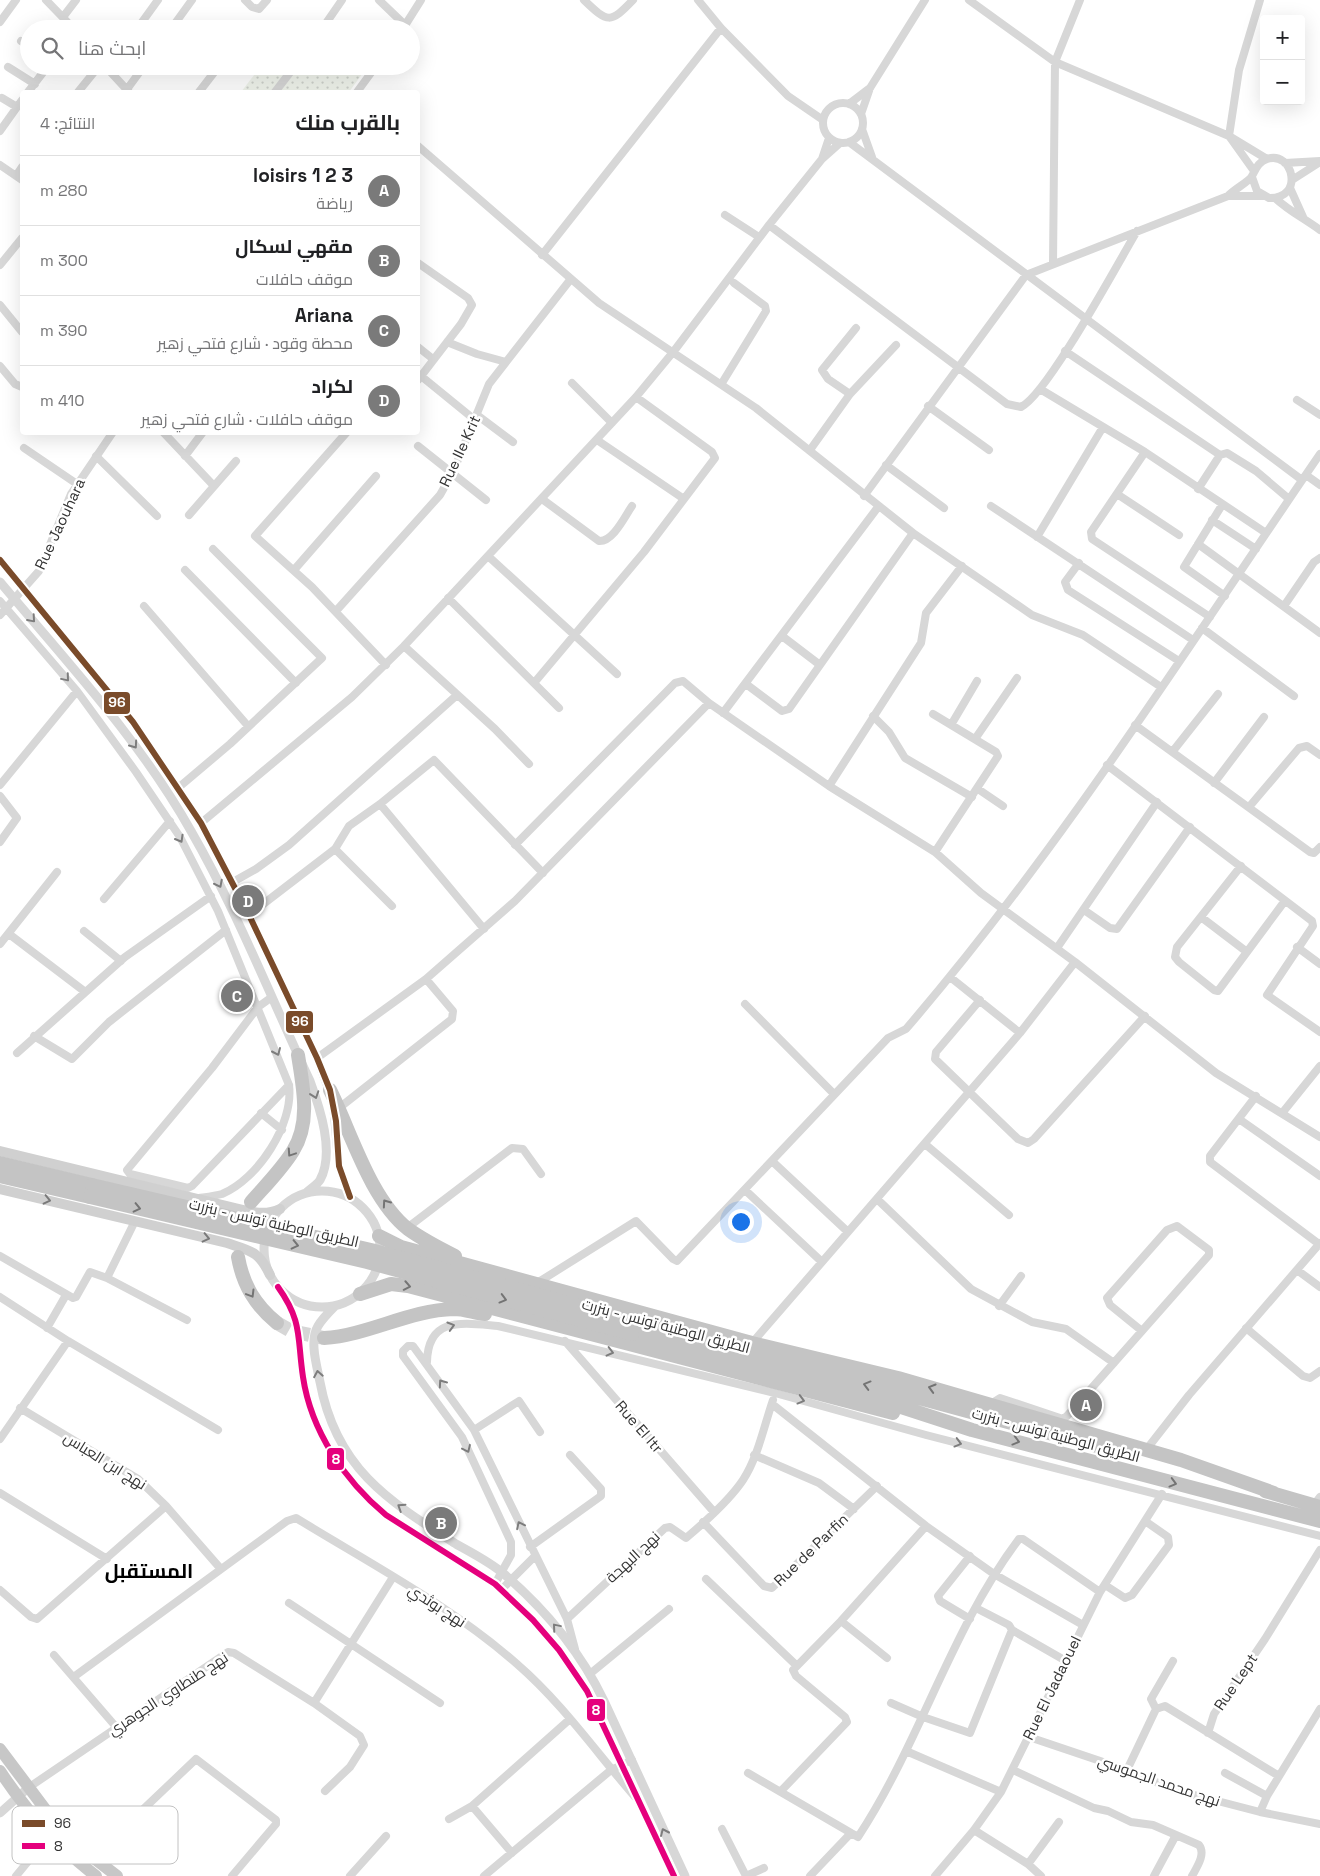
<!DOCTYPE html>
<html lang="ar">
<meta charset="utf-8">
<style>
:root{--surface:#fff;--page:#f2f2f2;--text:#202124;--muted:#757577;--line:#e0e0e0;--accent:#7a7a7a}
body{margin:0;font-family:"Space Grotesk",Cairo,sans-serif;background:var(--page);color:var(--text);direction:rtl}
.controls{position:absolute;right:15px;top:15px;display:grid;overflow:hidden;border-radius:5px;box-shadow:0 5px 20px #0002}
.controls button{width:45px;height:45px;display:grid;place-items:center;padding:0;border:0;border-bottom:1px solid var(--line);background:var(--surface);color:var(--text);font:25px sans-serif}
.you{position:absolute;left:740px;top:1221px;width:18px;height:18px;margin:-12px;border:4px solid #fff;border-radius:50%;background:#1a73e8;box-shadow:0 0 0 8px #1a73e833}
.badge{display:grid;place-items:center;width:32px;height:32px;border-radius:50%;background:var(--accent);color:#fff;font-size:16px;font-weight:700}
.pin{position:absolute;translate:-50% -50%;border:2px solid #fff;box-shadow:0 1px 5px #0006}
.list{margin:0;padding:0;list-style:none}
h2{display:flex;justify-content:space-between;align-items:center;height:65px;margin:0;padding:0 20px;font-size:21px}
h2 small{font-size:16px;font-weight:400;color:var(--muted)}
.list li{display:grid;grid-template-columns:32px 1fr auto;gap:15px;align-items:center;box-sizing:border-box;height:70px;padding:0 20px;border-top:1px solid var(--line)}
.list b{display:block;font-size:19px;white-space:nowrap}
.list p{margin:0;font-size:16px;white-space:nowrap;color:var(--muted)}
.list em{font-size:16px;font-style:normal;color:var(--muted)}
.icon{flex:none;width:28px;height:28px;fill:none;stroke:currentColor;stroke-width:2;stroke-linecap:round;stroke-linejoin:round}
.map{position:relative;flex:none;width:1320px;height:1876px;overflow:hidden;direction:ltr}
.search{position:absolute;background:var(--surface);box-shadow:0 5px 20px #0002;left:20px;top:20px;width:400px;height:55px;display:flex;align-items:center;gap:12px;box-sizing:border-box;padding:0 18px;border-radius:28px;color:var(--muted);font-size:19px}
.panel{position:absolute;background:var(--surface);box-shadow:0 5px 20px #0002;left:20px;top:90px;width:400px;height:345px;border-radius:5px;direction:rtl}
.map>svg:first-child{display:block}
</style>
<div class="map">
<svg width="1320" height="1876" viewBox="0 0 1320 1876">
<defs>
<pattern id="green-dots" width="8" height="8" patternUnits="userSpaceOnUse" patternTransform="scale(1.25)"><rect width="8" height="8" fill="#f1f5ed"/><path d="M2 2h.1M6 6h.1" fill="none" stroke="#cfd2cc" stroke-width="1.8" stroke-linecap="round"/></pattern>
</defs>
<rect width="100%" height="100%" fill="#fff"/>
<path fill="url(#green-dots)" d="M 261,66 L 368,66 L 349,92 L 241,92 Z"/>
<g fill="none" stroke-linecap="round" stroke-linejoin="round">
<path stroke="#d6d6d6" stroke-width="14" stroke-dasharray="14 7" stroke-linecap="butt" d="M 277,1323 L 291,1331 L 324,1338"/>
<path stroke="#d7d7d7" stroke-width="8" d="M 46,0 L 74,29
M 245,0 L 252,7 L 259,9 L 267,0
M 379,0 L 405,25
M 584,0 C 608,23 610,24 633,0
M 698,0 L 721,28 L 788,96 L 823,120
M 969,0 L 1055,62 L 1229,136 L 1267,159
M 63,17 L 76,0
M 0,22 L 16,0
M 404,27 L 421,0
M 137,29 L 158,0
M 171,29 L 192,0
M 322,29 L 342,0
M 21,41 L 29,46
M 105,66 L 129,92
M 8,67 L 35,84
M 28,92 L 48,66
M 78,92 L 99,66
M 125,92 L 144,66
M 199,92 L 219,66
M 275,92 L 295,66
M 357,92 L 376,66
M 2,98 L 17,107
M823 123a20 20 0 1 1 40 0a20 20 0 1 1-40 0Z
M 849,104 L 870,88
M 861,114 L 870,88 L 925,0
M 862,129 L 872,157
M 0,131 L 22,100
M 849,142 L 1302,480
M 418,146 L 599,303 L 756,408 L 913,533 L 1032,615 L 1083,635 L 1161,687
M 822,159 L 829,138
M 1285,163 L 1320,161
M 0,165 L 22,180
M 1254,171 L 1229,136 L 1239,70 L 1260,0
M 16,176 L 22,167
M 1292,180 L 1320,162
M 1290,188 L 1303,217
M 1228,196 L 1263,196
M 1275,198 C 1289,211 1305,219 1320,230
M 725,215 L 759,237
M 769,225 L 822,159 L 840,143
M 542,255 L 721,28
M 418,263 L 468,298 L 472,305 L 461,324 L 418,380
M 1053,264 L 1055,62 L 1080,0
M 0,265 L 22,238
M 0,305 L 22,332
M 447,342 L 477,354 L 506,362
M 418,347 L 433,359
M 1065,351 L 1220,455
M 0,366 L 15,384 L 22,387
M 421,376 L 475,420
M 572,383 L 612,423
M 722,383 L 766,311 L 765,306 L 734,283
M 1040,389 L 1145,452 L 1266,533
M 850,394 L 828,379 L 822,370 L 856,328
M 1297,400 L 1320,415
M 928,406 L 989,450
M 477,415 L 513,442
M 163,432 L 214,486
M 347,432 L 255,536 L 312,587 L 386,665
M 597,440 L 684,499
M 418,446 L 486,500
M 24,448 L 77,484
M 810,450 L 850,394 L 896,345
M 1145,452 L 1091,532 L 1092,539 L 1210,617
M 96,456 L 157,516
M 185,456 L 203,432
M 886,465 L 944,508
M 1306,475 L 1320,485
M 1198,489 L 1220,455 L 1227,453 L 1256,471 L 1289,499
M 1117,494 L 1179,535
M 864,496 L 1026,275 L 1228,196 C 1233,190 1250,181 1252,176 C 1256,169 1258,162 1267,159 C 1293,150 1305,199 1269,198 L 1257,191 L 1252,177
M 542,499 L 599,541 C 613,542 625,516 632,506
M 1222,505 L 1184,567 L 1225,596
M 991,506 L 1193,640
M 189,515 L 236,461
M 1212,520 L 1256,549
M 1037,537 L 1103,427
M 1198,544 L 1320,633
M 488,556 L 617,674
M 1079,563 L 1065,582 L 1068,590 L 1179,661
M 185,570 L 296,683
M 294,570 L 376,476
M 448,598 L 559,708
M 0,601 L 77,691 L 136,772 L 180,837 L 218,911 L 289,1085 C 294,1124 258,1179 222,1194 C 215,1196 206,1197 199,1198
M 144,606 L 248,726
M 1284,606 L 1314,562 L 1320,558
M 336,611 L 440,495 L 453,472 L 489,384 L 570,280
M 0,615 L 39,571 L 71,494 L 113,432
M 1202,628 L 1294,696
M 782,636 L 820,665
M 404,646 L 495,729 L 529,764
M 534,683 L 644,552 L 715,458 L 712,452 L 636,397
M 746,684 L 782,711 L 789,709 L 913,533
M 723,713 L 878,507
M 933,714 L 996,752 L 998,756 L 935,852
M 873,716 L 889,732 L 905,758 L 972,797
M 951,725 L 977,681
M 1135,725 L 1310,852 L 1314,853 L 1320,847
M 975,739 L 1017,678
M 1173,751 L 1218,694
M 1107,765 L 1312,921 L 1313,926 L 1267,995 L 1320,1032
M 1214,783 L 1264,717
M 0,785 L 77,691
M 829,786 L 921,643 L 926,613 L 962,566
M 178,788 L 230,744 L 322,658 L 213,549
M 978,789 L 1003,806
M 0,796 L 17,818 L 0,842
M 380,804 L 484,929
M 1249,807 L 1299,748 L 1307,746 L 1320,755
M 201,823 L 352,697 L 404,646 L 636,397 L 674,351 L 769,225 L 1007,404 L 1021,407 C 1047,395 1118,263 1137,231
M 515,845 L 675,683 L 683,681 L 709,703
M 335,849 L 392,906
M 1241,866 L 1177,947 L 1175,957 L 1179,962 L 1214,990 L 1218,991 L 1284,902
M 231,883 L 256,869 L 289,845 L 457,695
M 104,899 L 170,821
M 1084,910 L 1110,928 L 1117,929 L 1190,827
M 249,915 L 335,849 L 349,826 L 380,804 L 434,760 L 543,873
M 1201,917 L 1247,952
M 84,931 L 121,961
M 9,934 L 84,991
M 0,944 L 57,872
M 1297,947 L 1320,964
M 1057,948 L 1157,802
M 950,977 L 1020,1033
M 272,997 L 258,1007 L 212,1068 L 127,1170 L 130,1174 L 188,1188 L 192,1186 L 289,1085
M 980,1000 L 936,1052 L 935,1059 L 1018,1139 L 1028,1143 L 1034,1139 L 1145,1016
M 745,1004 L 834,1094
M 34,1036 L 72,1059 L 109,1022 L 226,930
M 17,1053 L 125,957 L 211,896
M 317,1058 L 426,979 L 515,901 L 709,703 L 829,786 L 935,852 L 981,893 L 1075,962 L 1216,1073 L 1320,1137
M 1256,1096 L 1210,1156 L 1210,1162 L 1319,1244
M 339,1108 L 452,1019 L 453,1011 L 426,979
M 1283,1112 L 1320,1066
M 261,1113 L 282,1130
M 1239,1119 L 1320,1176
M 925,1144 L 1009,1215
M 773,1162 L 848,1232
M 745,1190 L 822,1262
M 877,1199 L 971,1289 L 1032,1322 L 1066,1329 L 1114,1363
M 135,1221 L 107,1278 L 187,1320
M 407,1228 L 512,1148 L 523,1149 L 541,1174
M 0,1256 L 73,1298 L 76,1297 L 90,1272 L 107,1278
M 1297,1270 L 1320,1287
M 537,1283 L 636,1221 L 673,1259 L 677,1261 L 888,1038 L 906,1029 C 1060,850 1187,648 1320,454
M 0,1297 L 68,1341 L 218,1430
M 999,1306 L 1021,1276
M 47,1328 L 66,1295
M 1246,1328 L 1303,1376 L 1310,1378 L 1320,1371
M 565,1341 L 714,1512
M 752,1343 L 1020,1033 L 1075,962
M 427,1362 C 428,1316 463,1323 498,1326 L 775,1393 L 926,1435 L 1320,1536
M 772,1404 L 926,1526 L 994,1574 L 1083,1625
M 989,1405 L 1000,1398 L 1063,1419 L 1067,1416 L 1209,1255 L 1209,1250 L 1177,1226 L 1167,1230 L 1107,1298 L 1110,1305 L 1142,1331
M 20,1408 L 138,1479 L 166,1506 L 220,1568
M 474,1430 L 519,1401 L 540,1432
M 0,1439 L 68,1341
M 1146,1450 L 1189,1395 L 1320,1243
M 754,1455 L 819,1483 L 854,1509
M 0,1493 L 107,1559
M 1314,1505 L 1320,1497
M 703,1522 L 764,1586 L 772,1588 L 877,1486
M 530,1547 L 601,1496 L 601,1489 L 570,1455
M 970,1556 L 938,1596 L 940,1601 L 970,1619
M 393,1577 L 351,1644 L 440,1703
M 706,1579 L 796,1665
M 495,1584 L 511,1555 L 511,1542 L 462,1437 L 403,1356 L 403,1351 L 408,1346 L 413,1346 L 474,1430 L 567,1619 L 575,1649
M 1105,1585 L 1125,1598 L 1132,1595 L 1169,1545 L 1168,1537 L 1145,1521
M 0,1590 L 31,1617 L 37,1619 L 166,1506
M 501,1590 L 535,1556
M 567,1619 L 665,1528 L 670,1527 L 686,1538 C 705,1522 729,1501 743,1480 C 758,1457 764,1426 773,1400
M 841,1621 L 887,1658
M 1012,1630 L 1066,1661
M 54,1655 L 117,1728
M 591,1673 L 669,1609
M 75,1676 L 287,1521 L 296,1518 C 371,1564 451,1606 517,1664 C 562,1703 596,1752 635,1797
M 314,1703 L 360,1736 L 364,1745 L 350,1767 L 325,1791
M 891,1703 L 923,1717 L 970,1733 L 1012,1630 L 1009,1625 L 976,1608
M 1156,1709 L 1151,1699 L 1173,1661
M 1208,1733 L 1214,1714 L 1265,1639 L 1320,1550
M 1029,1737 L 1127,1770 L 1175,1790 L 1260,1812 L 1320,1824
M 906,1751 L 1001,1792
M 1013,1770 L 1094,1808 L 1108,1811 L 1131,1822 L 1153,1825 L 1199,1845 C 1206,1854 1197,1867 1192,1876
M 1127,1770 L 1156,1709 L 1165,1706 L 1279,1776
M 748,1773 L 858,1837 C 920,1743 951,1629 1019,1539 L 1023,1539 L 1100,1592
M 1225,1773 L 1267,1796
M 28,1788 L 228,1652 L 234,1653 L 314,1703 L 351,1644 L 289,1603
M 781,1791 L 847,1722 L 845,1717 L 796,1676 L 793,1670 L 841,1621 L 926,1526
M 472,1806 L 512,1853
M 1260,1812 L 1267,1796 L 1320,1709
M 449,1819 L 472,1806 L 570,1719
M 722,1829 L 746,1876
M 974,1830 L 1028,1864 L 1041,1876
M 93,1857 L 196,1759 L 276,1820 L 276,1824 L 232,1876
M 1028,1864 L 1059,1822
M 16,1876 L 49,1836
M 350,1876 L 386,1836
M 484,1876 L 611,1770 L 632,1760
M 746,1876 L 764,1868
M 810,1876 L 851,1833
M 935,1876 L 974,1830 L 1001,1792 L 1100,1592 L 1162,1494
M 1154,1876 L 1176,1835"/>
<path stroke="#d7d7d7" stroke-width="9" d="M 0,560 L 133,722 L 201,823 L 249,915 L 317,1058 L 331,1095
M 0,582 C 67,662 140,740 191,831 C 237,911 271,998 310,1081 C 320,1108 335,1153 320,1180 C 317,1185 310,1189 306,1193
M 334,1110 L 339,1166 L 350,1197
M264 1249a58 58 0 1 1 116 0a58 58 0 1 1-116 0Z
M 278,1287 C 303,1322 297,1338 303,1377 C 311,1431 345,1481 386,1515 L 495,1584 L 533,1620 L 559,1650 L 587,1691 L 674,1876
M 335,1306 C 329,1312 322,1319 318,1326 C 309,1341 317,1366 320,1382 C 336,1468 387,1500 456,1544 C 472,1553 490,1562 504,1574 C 546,1610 580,1651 604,1701 L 685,1876
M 0,1813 L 28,1788"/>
<path stroke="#d0d0d0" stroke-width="10" d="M 0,1151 L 235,1208 C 251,1212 265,1216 280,1209
M 0,1189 L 227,1243 C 251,1251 259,1251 270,1275"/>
<path stroke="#c7c7c7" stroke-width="12" d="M 0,1749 L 51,1817 L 77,1845 L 117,1876
M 0,1771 C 27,1812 57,1846 96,1876"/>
<path stroke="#c4c4c4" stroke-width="14" d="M 330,1090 C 351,1132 370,1199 408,1229 C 422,1239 439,1248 455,1256
M 0,1163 L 92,1185
M 0,1176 L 90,1197
M 251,1202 C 265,1186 282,1169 293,1151 C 311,1122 303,1087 298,1055
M 379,1236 L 401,1247 L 752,1343 L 898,1378 L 1181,1460 L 1274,1493
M 238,1257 C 243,1285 255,1305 277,1323
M 360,1294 L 391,1284 L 408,1286 L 893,1413
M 635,1321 L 1119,1452
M 632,1334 L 889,1403 L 972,1430 L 1320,1521
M 324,1338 C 369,1335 409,1310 454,1309 C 464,1309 475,1313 485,1314
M 1265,1491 L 1320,1507"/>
<path stroke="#c4c4c4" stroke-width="14" d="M 92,1185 L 371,1250 L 635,1321
M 90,1197 L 367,1262 L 632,1334"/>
<defs>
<path id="bus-1" d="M 0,560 L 133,722 L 201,823 L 249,915 L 317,1058 L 330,1090 L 336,1121 L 339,1166 L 350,1197"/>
<path id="bus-2" d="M 278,1287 C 303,1322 297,1338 303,1377 C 311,1431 345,1481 386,1515 L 495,1584 L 533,1620 L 559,1650 L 587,1691 L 674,1876"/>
</defs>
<use href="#bus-1" stroke="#fff" stroke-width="10"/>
<use href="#bus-2" stroke="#fff" stroke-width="10"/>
<use href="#bus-1" stroke="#7a4b2a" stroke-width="6"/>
<use href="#bus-2" stroke="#e5007d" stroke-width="6"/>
</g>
<defs><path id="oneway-chevron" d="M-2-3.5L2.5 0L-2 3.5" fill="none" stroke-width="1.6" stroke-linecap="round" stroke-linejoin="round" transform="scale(1.25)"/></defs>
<g stroke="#7d7d7d">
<use href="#oneway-chevron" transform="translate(32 619) rotate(49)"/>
<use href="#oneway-chevron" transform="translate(66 678) rotate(50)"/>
<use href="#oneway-chevron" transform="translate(134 745) rotate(55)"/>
<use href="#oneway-chevron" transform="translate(180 839) rotate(60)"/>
<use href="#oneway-chevron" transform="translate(219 884) rotate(63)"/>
<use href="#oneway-chevron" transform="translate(277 1052) rotate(66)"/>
<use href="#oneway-chevron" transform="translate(315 1095) rotate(71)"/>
<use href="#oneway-chevron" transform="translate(451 1326) rotate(-16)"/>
<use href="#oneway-chevron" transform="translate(610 1352) rotate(14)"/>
<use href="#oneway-chevron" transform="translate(318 1374) rotate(-100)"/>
<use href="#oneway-chevron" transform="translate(442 1383) rotate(-125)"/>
<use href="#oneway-chevron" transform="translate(801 1400) rotate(15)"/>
<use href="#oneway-chevron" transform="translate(958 1443) rotate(15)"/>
<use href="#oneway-chevron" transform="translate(467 1449) rotate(65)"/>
<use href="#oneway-chevron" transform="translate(401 1507) rotate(-147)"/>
<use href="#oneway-chevron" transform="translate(520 1525) rotate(-116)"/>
<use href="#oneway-chevron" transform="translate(556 1627) rotate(-130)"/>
<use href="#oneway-chevron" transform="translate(664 1832) rotate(-114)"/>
</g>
<g stroke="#747474">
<use href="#oneway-chevron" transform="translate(291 1153) rotate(124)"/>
<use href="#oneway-chevron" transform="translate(386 1203) rotate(-125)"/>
<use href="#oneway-chevron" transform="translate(137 1208) rotate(13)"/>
<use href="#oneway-chevron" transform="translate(295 1245) rotate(13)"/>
<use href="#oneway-chevron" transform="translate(407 1286) rotate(11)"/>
<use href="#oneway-chevron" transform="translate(251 1294) rotate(59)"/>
<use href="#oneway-chevron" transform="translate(503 1299) rotate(15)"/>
<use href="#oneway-chevron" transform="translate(867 1385) rotate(-165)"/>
<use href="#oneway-chevron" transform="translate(932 1388) rotate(-164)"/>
<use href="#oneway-chevron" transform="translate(1016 1441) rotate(15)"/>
<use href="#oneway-chevron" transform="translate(1173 1483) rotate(15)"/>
</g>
<g stroke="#7a7a7a">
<use href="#oneway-chevron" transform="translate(47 1200) rotate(13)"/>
<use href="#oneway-chevron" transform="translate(206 1238) rotate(13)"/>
</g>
<g text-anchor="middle" stroke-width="5" stroke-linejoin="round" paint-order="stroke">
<g font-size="15" fill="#333" stroke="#fff">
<text transform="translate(460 451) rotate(-65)" y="5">Rue Ile Krit</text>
<text transform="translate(60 524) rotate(-65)" y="5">Rue Jaouhara</text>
<text transform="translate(274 1223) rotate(13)" y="5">الطريق الوطنية تونس - بنزرت</text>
<text transform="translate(666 1326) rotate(15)" y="5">الطريق الوطنية تونس - بنزرت</text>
<text transform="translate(639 1427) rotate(49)" y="5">Rue El Itr</text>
<text transform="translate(1056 1435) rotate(15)" y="5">الطريق الوطنية تونس - بنزرت</text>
<text transform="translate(105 1461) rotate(32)" y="5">نهج ابن العباس</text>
<text transform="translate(811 1550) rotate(-44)" y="5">Rue de Parfin</text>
<text transform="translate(633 1557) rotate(-43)" y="5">نهج البهجة</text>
<text transform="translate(437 1606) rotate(33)" y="5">نهج بوثدي</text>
<text transform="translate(1236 1682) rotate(-56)" y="5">Rue Lept</text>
<text transform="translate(1052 1688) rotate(-64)" y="5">Rue El Jadaouel</text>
<text transform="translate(168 1694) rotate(-33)" y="5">نهج طنطاوي الجوهري</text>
<text transform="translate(1159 1781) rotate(19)" y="5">نهج محمد الجموسي</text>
</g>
<g font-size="20" font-weight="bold" fill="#000" stroke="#fff">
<text x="149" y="1578">المستقبل</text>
</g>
</g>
<rect x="12" y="1806" width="166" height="58" rx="8" fill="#fff" stroke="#c2c2c2" stroke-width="1"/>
<rect x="22" y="1820" width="23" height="7" fill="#7a4b2a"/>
<rect x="22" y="1843" width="23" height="6" fill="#e5007d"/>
<g font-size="14" fill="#333">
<text x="54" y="1828">96</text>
<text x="54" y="1851">8</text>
</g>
<g stroke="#fff" stroke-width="2">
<rect x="103" y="691" width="28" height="24" rx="5" fill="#7a4b2a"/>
<rect x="285" y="1010" width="29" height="24" rx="5" fill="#7a4b2a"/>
<rect x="326" y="1447" width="19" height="24" rx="5" fill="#e5007d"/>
<rect x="586" y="1698" width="20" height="24" rx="5" fill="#e5007d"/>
</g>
<g font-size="14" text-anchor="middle" font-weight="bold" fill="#fff">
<text x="117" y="707">96</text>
<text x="300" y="1026">96</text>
<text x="336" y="1464">8</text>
<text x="596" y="1715">8</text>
</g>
</svg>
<div class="controls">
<button>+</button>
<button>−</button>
</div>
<div class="you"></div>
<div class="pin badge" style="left:1086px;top:1405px">A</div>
<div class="pin badge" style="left:441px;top:1523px">B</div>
<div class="pin badge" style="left:237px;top:996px">C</div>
<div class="pin badge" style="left:248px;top:901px">D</div>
<div class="search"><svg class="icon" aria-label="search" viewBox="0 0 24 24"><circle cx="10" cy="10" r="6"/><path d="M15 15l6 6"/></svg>ابحث هنا</div>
<section class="panel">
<h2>بالقرب منك<small>النتائج: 4</small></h2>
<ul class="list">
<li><span class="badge">A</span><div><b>loisirs 1 2 3</b><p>رياضة</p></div><em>280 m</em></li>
<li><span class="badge">B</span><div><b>مقهي لسكال</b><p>موقف حافلات</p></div><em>300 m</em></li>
<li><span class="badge">C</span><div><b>Ariana</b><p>محطة وقود · شارع فتحي زهير</p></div><em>390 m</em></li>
<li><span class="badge">D</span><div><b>لكراد</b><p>موقف حافلات · شارع فتحي زهير</p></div><em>410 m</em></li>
</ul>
</section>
</div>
